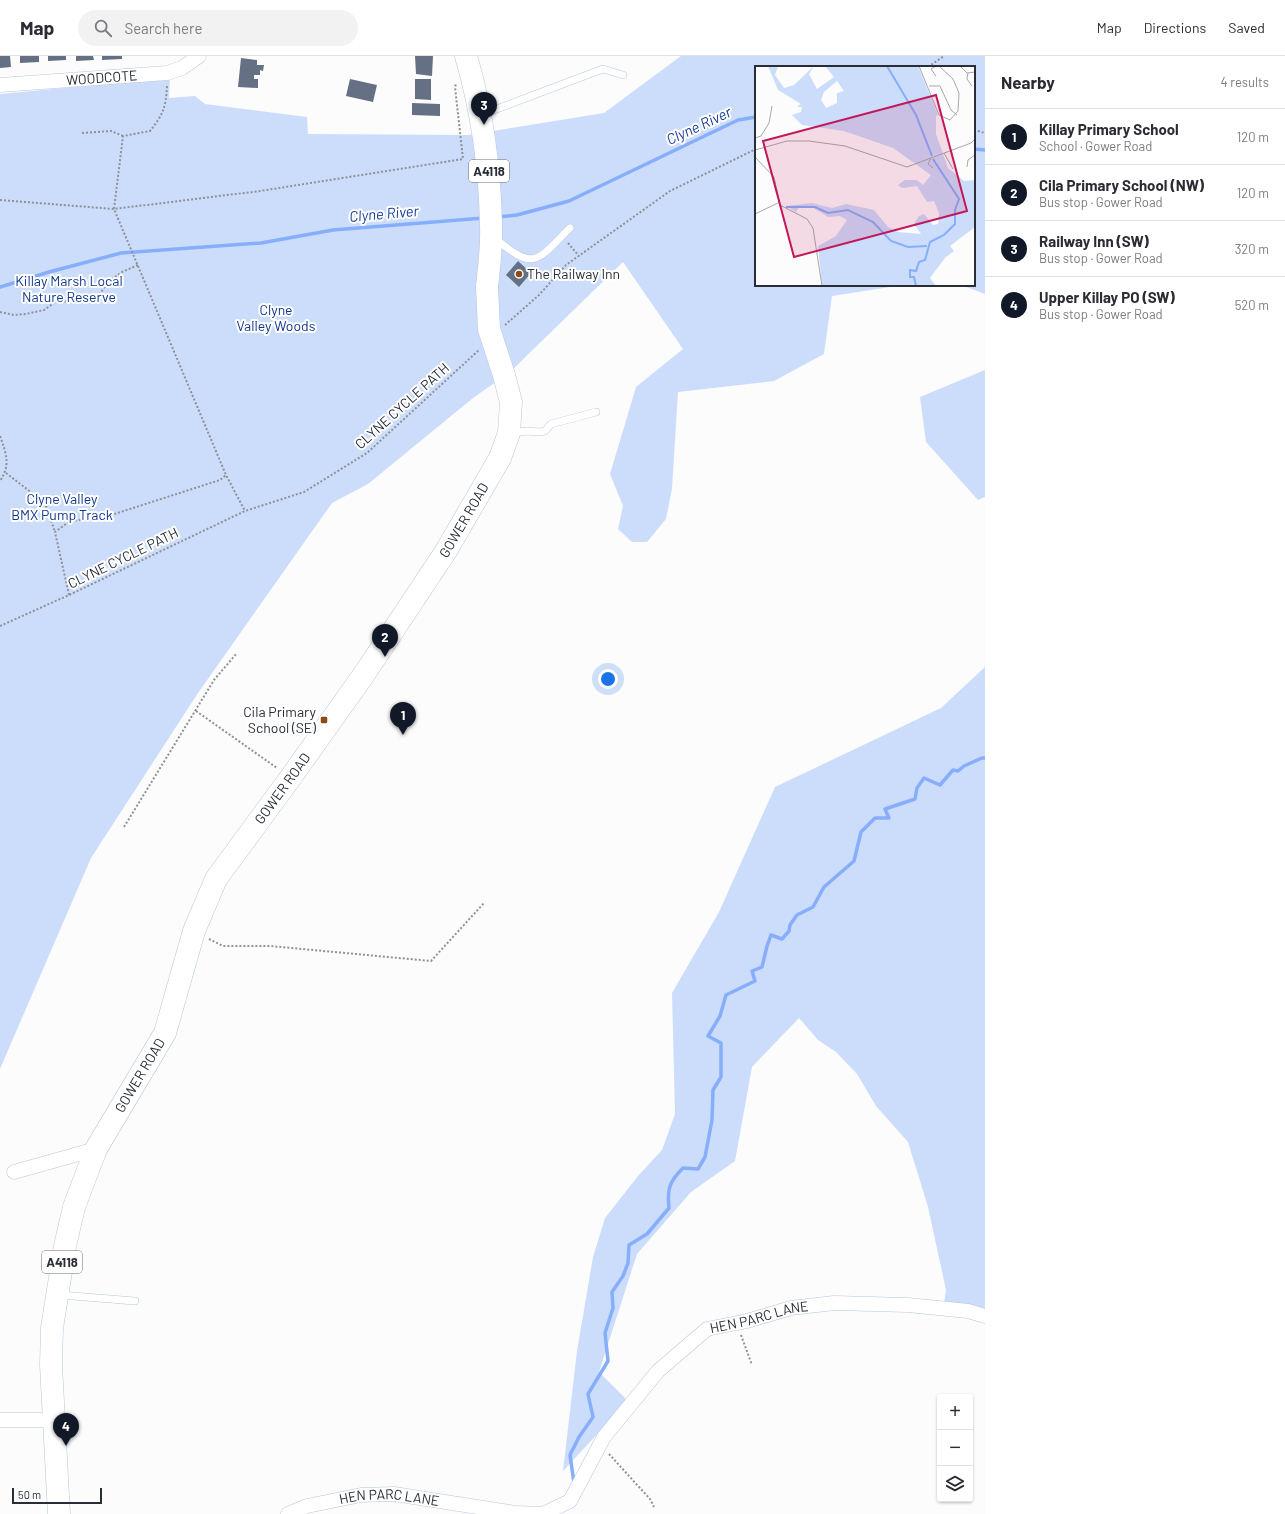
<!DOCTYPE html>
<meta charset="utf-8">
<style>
:root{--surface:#fff;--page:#f2f2f3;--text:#2b2b33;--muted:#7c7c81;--line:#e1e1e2;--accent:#111827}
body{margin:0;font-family:Barlow,sans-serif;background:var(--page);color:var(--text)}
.controls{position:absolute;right:12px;bottom:12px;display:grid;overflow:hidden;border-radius:4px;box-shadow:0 1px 3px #0004}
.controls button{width:36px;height:36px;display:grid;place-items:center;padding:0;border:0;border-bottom:1px solid var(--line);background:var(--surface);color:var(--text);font:20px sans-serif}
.scale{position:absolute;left:12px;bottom:10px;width:90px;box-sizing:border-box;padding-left:4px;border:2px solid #282d36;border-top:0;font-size:11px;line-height:14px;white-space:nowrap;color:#282d36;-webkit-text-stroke:3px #fff;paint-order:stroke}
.you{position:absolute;left:608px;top:623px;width:14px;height:14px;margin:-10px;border:3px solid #fff;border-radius:50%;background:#1a73e8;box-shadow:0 0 0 6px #1a73e833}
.badge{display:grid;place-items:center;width:26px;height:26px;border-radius:50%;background:var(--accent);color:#fff;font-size:13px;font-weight:700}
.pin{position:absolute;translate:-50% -33px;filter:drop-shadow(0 1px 2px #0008)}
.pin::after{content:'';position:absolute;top:21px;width:14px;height:12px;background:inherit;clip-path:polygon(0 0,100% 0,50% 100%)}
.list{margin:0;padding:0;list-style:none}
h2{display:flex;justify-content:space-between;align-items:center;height:52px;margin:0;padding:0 16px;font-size:17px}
h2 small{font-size:13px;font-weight:400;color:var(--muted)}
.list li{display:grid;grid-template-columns:26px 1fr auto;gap:12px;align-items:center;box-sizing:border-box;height:56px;padding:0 16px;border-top:1px solid var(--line)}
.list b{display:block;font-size:15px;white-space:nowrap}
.list p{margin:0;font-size:13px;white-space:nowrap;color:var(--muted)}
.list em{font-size:13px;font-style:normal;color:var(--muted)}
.icon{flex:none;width:22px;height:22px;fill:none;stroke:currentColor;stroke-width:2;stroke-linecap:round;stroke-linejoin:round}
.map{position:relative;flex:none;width:985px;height:1458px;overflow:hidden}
header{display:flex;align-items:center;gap:24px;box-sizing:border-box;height:56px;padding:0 20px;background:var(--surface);border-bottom:1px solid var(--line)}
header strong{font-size:19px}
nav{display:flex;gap:22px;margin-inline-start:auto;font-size:14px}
.search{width:280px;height:36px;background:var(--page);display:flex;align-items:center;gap:10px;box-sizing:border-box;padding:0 14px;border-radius:22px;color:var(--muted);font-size:15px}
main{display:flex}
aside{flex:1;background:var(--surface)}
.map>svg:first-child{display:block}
</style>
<header>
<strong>Map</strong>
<div class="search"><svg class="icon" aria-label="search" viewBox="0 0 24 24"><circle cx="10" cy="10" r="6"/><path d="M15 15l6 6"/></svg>Search here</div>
<nav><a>Map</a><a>Directions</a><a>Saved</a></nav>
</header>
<main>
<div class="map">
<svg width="985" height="1458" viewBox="0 0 985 1458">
<rect width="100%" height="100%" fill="#fcfcfc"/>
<path fill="#ccddfc" d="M 681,0 L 985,0 L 985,238 L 961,229 L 974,229 L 974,11 L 756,11 L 756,229 L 903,229 L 832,240 L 824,298 L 774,325 L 678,336 L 672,433 L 666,463 L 647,486 L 632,486 L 618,473 L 623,450 L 610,418 L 636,331 L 683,293 L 623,206 L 510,316 L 473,342 L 368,428 L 332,447 L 198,637 L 91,802 L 0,1013 L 0,38 L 170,22 L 169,42 L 195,40 L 205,48 L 307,61 L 308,78 L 468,79 L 604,57 Z
M 985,314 L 985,441 L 978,444 L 926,386 L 920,341 Z
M 985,611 L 985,1255 L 944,1247 L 946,1234 L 928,1151 L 908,1086 L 876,1050 L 857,1018 L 836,996 L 818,984 L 799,962 L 752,1011 L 735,1105 L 691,1136 L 637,1198 L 599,1316 L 628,1345 L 563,1415 L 577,1295 L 593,1201 L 605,1162 L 638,1120 L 662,1094 L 675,1058 L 672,937 L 719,856 L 775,731 L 941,652 Z"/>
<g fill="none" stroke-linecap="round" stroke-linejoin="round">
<path stroke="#87aefb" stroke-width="3.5" d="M 974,93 L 985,94
M 498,161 L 517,159 L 569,145 L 738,64 L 756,61
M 0,231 L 49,216 L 121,197 L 261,187 L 333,174 L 484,162
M 574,1427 L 570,1399 L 579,1381 L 593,1361 L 588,1338 L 608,1305 L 605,1277 L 613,1252 L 612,1236 L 623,1220 L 628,1207 L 629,1189 L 647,1178 L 669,1152 C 667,1133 669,1126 683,1112 L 698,1113 L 705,1101 L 712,1064 L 713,1034 L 721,1021 L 721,987 L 708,980 L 720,960 L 726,939 L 755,925 L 752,915 L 762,911 L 767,890 L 771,879 L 782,883 L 789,875 L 790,869 L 797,859 L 813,851 L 824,831 L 854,805 L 861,776 L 875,762 L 889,762 L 885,753 L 915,743 L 917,732 L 924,722 L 940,729 L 953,714 L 958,715 L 964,710 L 982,702 L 985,702"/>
</g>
<path fill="#657085" d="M 0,0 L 10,0 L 11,11 L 0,12 Z
M 20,0 L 39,0 L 39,6 L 20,7 Z
M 48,0 L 66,0 L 66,4 L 48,5 Z
M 76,0 L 93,0 L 94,4 L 76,5 Z
M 102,0 L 122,0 L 122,3 L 102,4 Z
M 415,0 L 433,0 L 432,20 L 416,18 Z
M 241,2 L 257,4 L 257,9 L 264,9 L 263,15 L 260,14 L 260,19 L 254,19 L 254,23 L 258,23 L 258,32 L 238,31 Z
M 350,23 L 377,29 L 373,46 L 346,40 Z
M 415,23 L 431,23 L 431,44 L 415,43 Z
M 412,47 L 440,48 L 440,60 L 412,59 Z
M 518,205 L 531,217 L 519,231 L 506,219 Z"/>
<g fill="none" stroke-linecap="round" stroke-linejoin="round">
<defs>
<path id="service" d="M 481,59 L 603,13 L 623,19
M 496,183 C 536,217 538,203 570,172
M 511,377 L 527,375 L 539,376 L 545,375 L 551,368 L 596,356
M 60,1239 L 135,1245"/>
<g id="minor">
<path id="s1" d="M 0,29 L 167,17 L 182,12 L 199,0"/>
<path d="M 14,1116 L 96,1093"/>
<path d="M 0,1364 L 54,1364"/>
<path id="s2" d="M 288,1458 L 307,1450 L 361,1439 L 394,1438 L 516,1457 L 543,1458 L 570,1445 L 604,1381 L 658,1315 L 707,1273 L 747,1265 L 791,1252 L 834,1247 L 908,1249 L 968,1255 L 985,1260"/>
</g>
<g id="primary">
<path d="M 466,0 C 482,55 490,113 491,170 C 492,190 489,211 487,231"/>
<path id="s3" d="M 59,1458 L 51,1309 L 52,1272 L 65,1190 L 74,1151 L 96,1093 L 165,977 L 194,875 L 216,823 L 291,721 L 365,617 L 446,495 L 500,402 L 509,377 L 511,346 L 504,319"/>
</g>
</defs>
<use href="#service" stroke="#b9c5dc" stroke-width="8"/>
<use href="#minor" stroke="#b9c5dc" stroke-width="15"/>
<use href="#primary" stroke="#b9c5dc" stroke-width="23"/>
<path stroke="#8e9195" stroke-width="2" stroke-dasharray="2 2" stroke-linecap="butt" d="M 928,11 L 944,0
M 167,30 C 166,51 163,59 150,75 L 123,80 L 114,153 L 226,419 L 245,455
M 974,74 L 985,77
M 82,77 L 111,75 L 123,80
M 0,144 L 114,153 L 260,135 L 463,103 L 455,31 L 456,28
M 568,187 L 579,200
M 0,256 L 14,259 L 26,258 L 44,254 L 57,245 L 76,246 L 99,239 L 108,226 L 122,216 L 138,209
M 505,269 L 539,239 L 566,209 L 670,135 L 756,93
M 0,380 C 6,397 11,409 0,425
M 6,417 L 45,447 L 55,476
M 69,539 L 55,476 L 70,465 L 105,461 L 220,424 L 226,419
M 0,570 L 69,539 L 245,455 L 304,436 L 367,397 L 479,294
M 196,655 L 277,712
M 124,771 L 214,624 L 237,597
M 209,883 L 223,890 L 270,890 L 431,905 L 484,847
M 741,1279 L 752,1309
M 609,1398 L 650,1443 L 654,1451"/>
<use href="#service" stroke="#fff" stroke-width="7"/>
<use href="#minor" stroke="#fff" stroke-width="14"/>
<use href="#primary" stroke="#fff" stroke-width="22"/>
<defs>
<path id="primary-bridge" d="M 487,231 L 489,273 L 504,319"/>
</defs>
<use href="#primary-bridge" stroke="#b9c5dc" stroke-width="23" stroke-linecap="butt"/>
<use href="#primary-bridge" stroke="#fff" stroke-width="22"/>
</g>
<g fill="#8d4b19" stroke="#fff" stroke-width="1.5">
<circle cx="519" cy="218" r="4"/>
<rect x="320" y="660" width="8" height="8" rx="2"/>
</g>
<g text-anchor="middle" stroke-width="4" stroke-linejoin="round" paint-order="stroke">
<g fill="#fff" stroke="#686c72" stroke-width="1">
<rect x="469" y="104" width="40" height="22" rx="3"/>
<rect x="42" y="1195" width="40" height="22" rx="3"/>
</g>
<g font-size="13" font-weight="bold" fill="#282d36">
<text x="489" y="120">A4118</text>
<text x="62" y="1211">A4118</text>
</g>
<g font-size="14" fill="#282d36" stroke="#fff">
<text dy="5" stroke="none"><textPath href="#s1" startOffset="102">WOODCOTE</textPath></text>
<text transform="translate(402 350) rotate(-42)" y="5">CLYNE CYCLE PATH</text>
<text dy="5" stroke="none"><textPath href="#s3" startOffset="1105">GOWER ROAD</textPath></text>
<text transform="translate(123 502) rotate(-26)" y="5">CLYNE CYCLE PATH</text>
<text dy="5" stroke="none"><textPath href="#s3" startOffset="781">GOWER ROAD</textPath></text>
<text dy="5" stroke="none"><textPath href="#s3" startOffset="457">GOWER ROAD</textPath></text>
<text dy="5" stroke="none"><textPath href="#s2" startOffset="565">HEN PARC LANE</textPath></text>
<text dy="5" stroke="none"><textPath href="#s2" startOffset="104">HEN PARC LANE</textPath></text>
</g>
<g font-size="14" fill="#282d36" stroke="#fff" text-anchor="start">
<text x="527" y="223">The Railway Inn</text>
<text x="316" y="661" text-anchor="end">Cila Primary<tspan x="316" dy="16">School (SE)</tspan></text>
</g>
<g font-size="14" fill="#11378d" stroke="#fff">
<text x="69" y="230">Killay Marsh Local<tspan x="69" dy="16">Nature Reserve</tspan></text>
<text x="276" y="259">Clyne<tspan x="276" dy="16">Valley Woods</tspan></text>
<text x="62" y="448">Clyne Valley<tspan x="62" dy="16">BMX Pump Track</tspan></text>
</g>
<g font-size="15" font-style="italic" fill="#1a4097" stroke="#fff">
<text transform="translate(699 70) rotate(-25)" y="5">Clyne River</text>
<text transform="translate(384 158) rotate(-5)" y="5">Clyne River</text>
</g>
</g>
<g transform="translate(755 10)">
<rect width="220" height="220" fill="#fcfcfc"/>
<path d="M 13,0 L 23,0 L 20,9 L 29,22 L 39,19 L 59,0 L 54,8 L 62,23 L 79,11 L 70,0 L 163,0 L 183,49 L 181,50 L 181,68 L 193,102 L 209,115 L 219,114 L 220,161 L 195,180 L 199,185 L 190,192 L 175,212 L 181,220 L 67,220 L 63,180 L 81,170 L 92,154 L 85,150 L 73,151 L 59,142 L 44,141 L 41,146 L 31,140 L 57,137 L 77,142 L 91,138 L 119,144 L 133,161 L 143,166 L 166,168 L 159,158 L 164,150 L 169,148 L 178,159 L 183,158 L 184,147 L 179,135 L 172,136 L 162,120 L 147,122 L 143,119 L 150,114 L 162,114 L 168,119 L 176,109 L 138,82 L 89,65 L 47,59 L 37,49 L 46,46 L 47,41 L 42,41 L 46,38 L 23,24 ZM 82,15 L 89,25 L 82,27 L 82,37 L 71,42 L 66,34 L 69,26 Z" fill="#ccddfc" fill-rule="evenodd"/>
<path fill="none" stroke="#87aefb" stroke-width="2" d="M 132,0 L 161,49 L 177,90M 31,141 L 60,141 L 73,147 L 93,144 L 118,156 L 136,175 L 153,181 L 172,180M 161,220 L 159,211 L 155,211 L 155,204 L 161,205 L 164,196 L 170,194 L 175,176 L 189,169 L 200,158 L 200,144 L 204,133 L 178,93"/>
<path fill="none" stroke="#a7a9ad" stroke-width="1" d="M 164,0 L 184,49 L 195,54 L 203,45 L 204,27 L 198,13 L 184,0M 181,0 L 176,3 L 181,10M 205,0 L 212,7 L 220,6M 213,7 L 212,13 L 217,20M 174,20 L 185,20 L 196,44 L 202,49M 0,72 L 6,70 L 14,57 L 17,40M 0,84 L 32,75 L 54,75 L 90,80 L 152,101 L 216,77 L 220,73M 189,87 L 198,103M 0,91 L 19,111 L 25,139 L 52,153 L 58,162 L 67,220M 176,92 L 173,98 L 178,102M 212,101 L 213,94 L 220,89M 0,148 L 25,136"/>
<path fill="#c2185b" fill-opacity="0.15" stroke="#c2185b" stroke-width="2" d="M 181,29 L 212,145 L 39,191 L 8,75 Z"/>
<rect width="220" height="220" fill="none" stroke="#282d36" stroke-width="2"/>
</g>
</svg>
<div class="controls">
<button>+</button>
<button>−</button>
<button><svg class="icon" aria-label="layers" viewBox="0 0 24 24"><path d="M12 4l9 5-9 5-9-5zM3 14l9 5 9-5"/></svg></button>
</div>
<div class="scale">50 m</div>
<div class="you"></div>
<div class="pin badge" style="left:403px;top:679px">1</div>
<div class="pin badge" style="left:385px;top:601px">2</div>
<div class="pin badge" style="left:484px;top:69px">3</div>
<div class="pin badge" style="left:66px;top:1390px">4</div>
</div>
<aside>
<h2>Nearby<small>4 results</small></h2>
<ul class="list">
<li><span class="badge">1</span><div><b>Killay Primary School</b><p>School · Gower Road</p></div><em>120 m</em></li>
<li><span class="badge">2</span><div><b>Cila Primary School (NW)</b><p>Bus stop · Gower Road</p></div><em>120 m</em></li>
<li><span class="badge">3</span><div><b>Railway Inn (SW)</b><p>Bus stop · Gower Road</p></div><em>320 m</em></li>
<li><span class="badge">4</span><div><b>Upper Killay PO (SW)</b><p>Bus stop · Gower Road</p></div><em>520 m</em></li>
</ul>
</aside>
</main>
